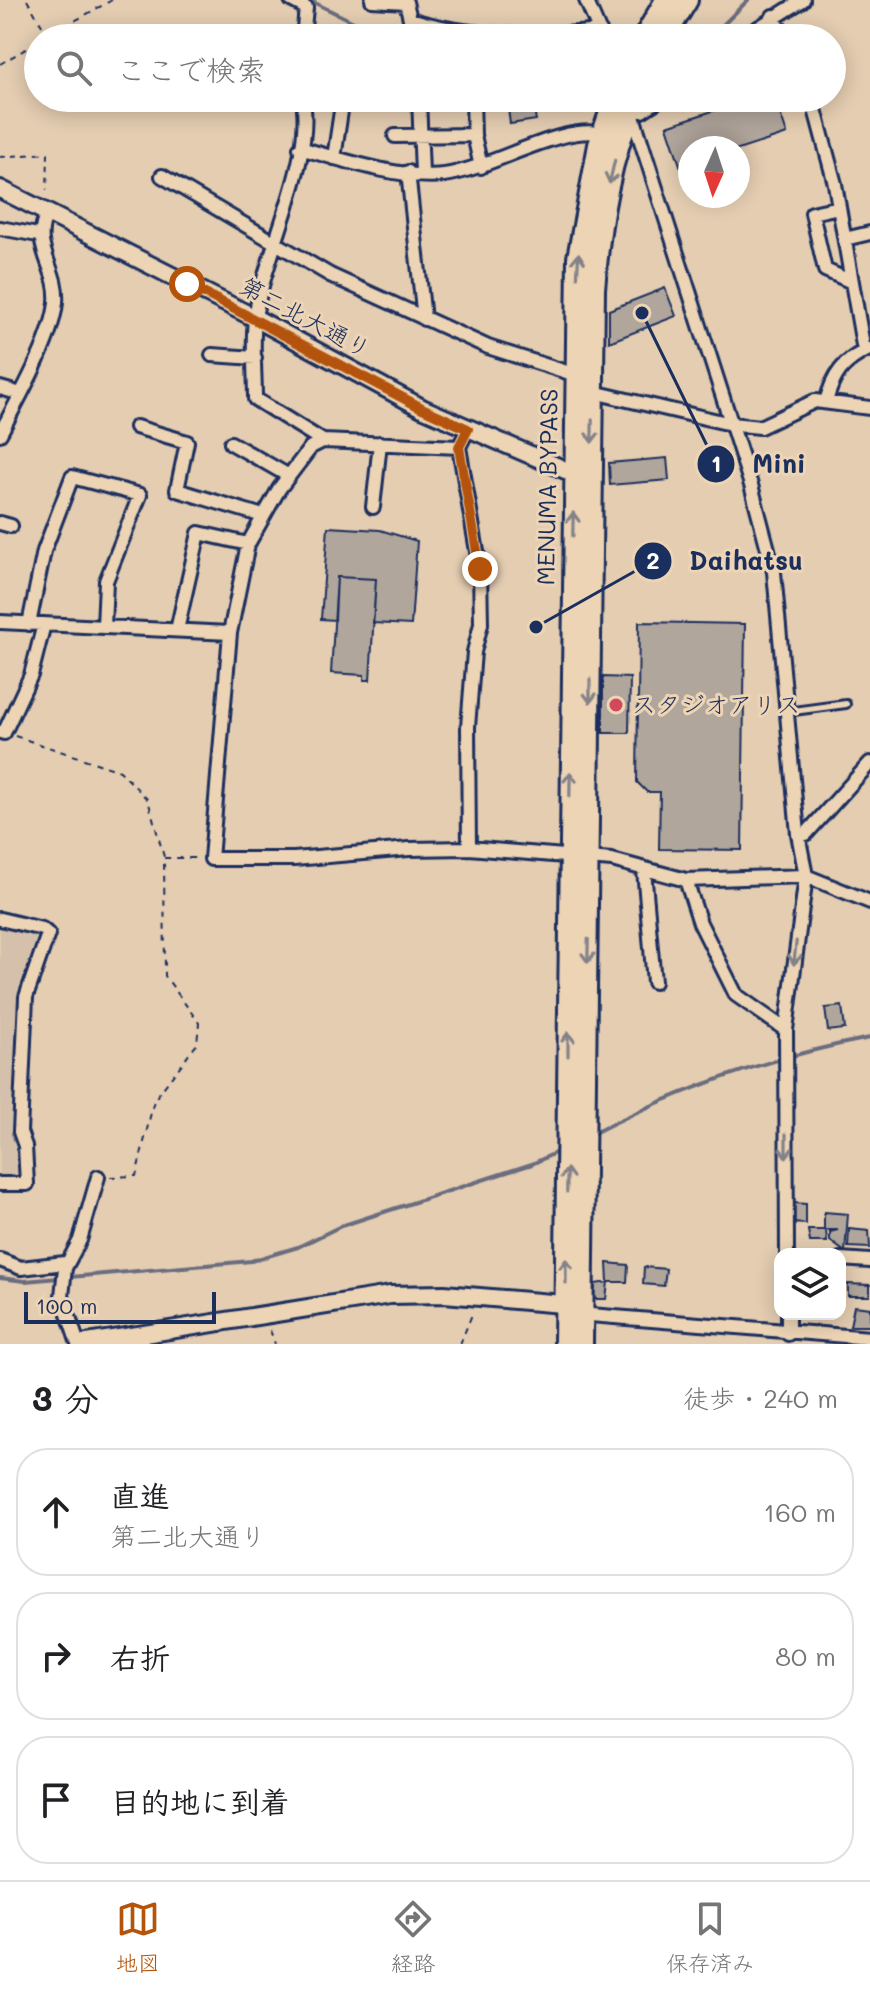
<!DOCTYPE html>
<html lang="ja">
<meta charset="utf-8">
<style>
:root{--surface:#fff;--page:#f6f6f6;--text:#202124;--muted:#757577;--line:#e0e0e0;--accent:#b45309}
body{margin:0;font-family:Mali,"Klee One",sans-serif;background:var(--page);color:var(--text)}
.controls{position:absolute;right:24px;bottom:24px;display:grid;overflow:hidden;border-radius:16px;box-shadow:0 4px 20px #0003}
.controls button{width:72px;height:72px;display:grid;place-items:center;padding:0;border:0;border-bottom:2px solid var(--line);background:var(--surface);color:var(--text);font:40px sans-serif}
.compass{position:absolute;left:678px;top:136px;width:72px;height:72px;border-radius:50%;background:var(--surface);box-shadow:0 4px 20px #0003;rotate:183deg}
.scale{position:absolute;left:24px;bottom:20px;width:192px;box-sizing:border-box;padding-left:8px;border:4px solid #1b2f5e;border-top:0;font-size:22px;line-height:28px;white-space:nowrap;color:#1b2f5e;-webkit-text-stroke:6px #ecd4b4;paint-order:stroke}
.stop{position:absolute;width:24px;height:24px;margin:-18px;border:6px solid #b45309;border-radius:50%;background:#fff}
.stop.end{background:#b45309;border-color:#fff;box-shadow:0 2px 8px #0008}
.list{margin:0;padding:0;list-style:none}
h2{display:flex;justify-content:space-between;align-items:center;height:104px;margin:0;padding:0 32px;font-size:34px}
h2 small{font-size:26px;font-weight:400;color:var(--muted)}
.list li{display:grid;grid-template-columns:52px 1fr auto;gap:24px;align-items:center;box-sizing:border-box;height:128px;margin:0 16px 16px;padding:0 16px;border:2px solid var(--line);border-radius:32px}
.list b{display:block;font-size:30px;white-space:nowrap}
.list p{margin:0;font-size:26px;white-space:nowrap;color:var(--muted)}
.list em{font-size:26px;font-style:normal;color:var(--muted)}
.icon{flex:none;width:44px;height:44px;fill:none;stroke:currentColor;stroke-width:2;stroke-linecap:round;stroke-linejoin:round}
.map{position:relative;flex:none;width:870px;height:1344px;overflow:hidden}
.search{position:absolute;background:var(--surface);box-shadow:0 4px 20px #0003;left:24px;right:24px;top:24px;height:88px;display:flex;align-items:center;gap:20px;box-sizing:border-box;padding:0 28px;border-radius:44px;color:var(--muted);font-size:30px}
.sheet{height:536px;background:var(--surface)}
nav{display:flex;justify-content:space-around;align-items:center;box-sizing:border-box;height:112px;border-top:2px solid var(--line);background:var(--surface);font-size:22px;color:var(--muted)}
nav a{display:grid;justify-items:center;gap:4px}
nav .on{color:var(--accent)}
.map>svg:first-child{display:block}
</style>
<div class="map">
<svg width="870" height="1344" viewBox="0 0 870 1344">
<rect width="100%" height="100%" fill="#e4cdb1"/>
<filter id="ink" filterUnits="userSpaceOnUse"><feTurbulence type="fractalNoise" baseFrequency=".0125" numOctaves="2"/><feDisplacementMap in="SourceGraphic" scale="16" xChannelSelector="R" yChannelSelector="G"/><feConvolveMatrix kernelMatrix="1 2 1 2 8 2 1 2 1" color-interpolation-filters="sRGB"/></filter>
<g filter="url(#ink)">
<path fill="#d5c1ab" d="M 0,925 L 38,935 L 21,983 L 14,1143 L 23,1173 L 18,1178 L 0,1178 Z"/>
<g fill="none" stroke-linecap="round" stroke-linejoin="round">
<path stroke="#6a6d7f" stroke-width="4" d="M 309,0 L 386,38
M 700,38 L 723,25 L 748,0
M 590,1135 C 677,1090 774,1056 870,1038
M 0,1278 L 25,1281 L 251,1261 L 298,1247 L 341,1226 L 532,1164 L 561,1150"/>
</g>
<path fill="#b1a69c" stroke="#1b2f5e" stroke-width="2" d="M 503,98 L 539,98 L 533,105 L 536,120 L 510,124 L 507,100 Z
M 752,98 L 775,98 L 787,134 L 738,150 L 690,148 L 690,165 L 681,168 L 667,126 Z
M 665,288 L 676,316 L 609,342 L 609,310 Z
M 667,458 L 669,480 L 610,485 L 609,463 Z
M 328,527 L 380,530 L 417,541 L 411,625 L 373,623 L 376,579 L 337,577 L 335,620 L 321,619 Z
M 337,577 L 376,579 L 370,680 L 364,680 L 364,675 L 331,673 Z
M 639,622 L 745,624 L 742,850 L 659,849 L 660,792 L 647,792 L 637,782 Z
M 603,677 L 630,678 L 629,733 L 603,733 Z
M 842,1006 L 845,1029 L 828,1031 L 825,1008 Z
M 792,1203 L 806,1204 L 806,1224 L 791,1223 Z
M 824,1212 L 848,1214 L 845,1252 L 830,1241 L 830,1232 L 838,1230 L 824,1230 Z
M 849,1229 L 869,1231 L 870,1248 L 848,1247 Z
M 808,1230 L 826,1230 L 827,1242 L 810,1242 Z
M 607,1263 L 628,1265 L 627,1282 L 608,1282 Z
M 644,1267 L 666,1269 L 664,1286 L 643,1284 Z
M 608,1282 L 606,1299 L 594,1299 L 595,1284 Z
M 848,1284 L 870,1285 L 870,1296 L 848,1296 Z
M 854,1306 L 870,1308 L 870,1326 L 850,1326 Z"/>
<g fill="none" stroke-linecap="round" stroke-linejoin="round">
<defs>
<path id="service" d="M 786,712 L 846,704"/>
<path id="minor" d="M 291,0 L 306,8 L 303,38
M 372,0 L 406,2 L 410,19 C 471,38 537,38 600,31
M 586,0 L 602,37
M 773,16 L 785,38
M 742,38 L 803,0
M 302,98 C 317,154 262,260 255,319 C 252,345 255,373 255,399 L 323,441
M 419,98 L 422,173
M 473,98 L 474,135 L 481,167
M 812,98 L 835,184 L 864,351
M 343,101 L 368,102 L 368,98
M 631,109 L 642,111 L 662,98
M 631,110 L 751,485 L 774,572 L 798,834 L 806,876 L 786,1030 L 787,1254
M 395,136 L 474,135
M 300,148 C 339,159 404,180 444,175 C 491,169 562,123 603,134
M 334,158 L 343,98
M 408,172 L 424,319
M 162,176 L 330,275 L 488,347 L 576,375
M 839,207 L 812,213 L 825,270 L 852,282
M 0,228 L 38,235
M 845,239 L 870,233
M 212,355 L 255,358
M 0,388 L 21,394
M 593,392 L 731,424 L 760,427 L 815,401 L 870,408
M 826,402 C 833,375 843,361 869,349
M 136,427 L 187,442 L 177,490 L 263,516
M 468,429 L 459,447 L 480,569 L 481,624 L 474,652 L 468,727 L 469,848
M 0,434 C 17,401 53,339 56,302 C 59,268 30,247 47,214
M 231,443 L 289,476
M 459,447 L 323,441 L 311,447 L 279,489 L 248,544 L 230,633 L 211,859 L 294,859 L 409,849 L 469,848 L 612,860 L 686,880 L 806,876 L 870,902
M 373,507 L 380,443
M 0,523 L 11,526
M 0,622 L 230,633
M 29,624 L 44,551 L 72,477 L 140,495 L 106,581 L 104,627
M 177,630 L 199,533 L 248,544
M 0,732 L 4,733 L 31,675 L 44,624
M 798,834 L 806,834 L 870,763
M 644,870 L 654,982
M 686,880 L 700,923 L 736,995 L 786,1030
M 0,919 L 42,929 L 48,934 L 26,997 L 20,1132 L 25,1146 L 27,1184 L 0,1184
M 840,1259 L 870,1261
M 0,1260 L 21,1268 L 65,1263
M 582,1306 L 590,1315 L 870,1338
M 788,1314 L 788,1334
M 78,1344 L 62,1296 L 65,1268 L 80,1240 L 98,1177"/>
<path id="tertiary" d="M 0,189 L 255,318 L 422,408 L 586,479
M 81,1344 L 390,1295 L 444,1294 L 575,1305"/>
<path id="trunk" d="M 644,38 L 666,0
M 664,38 L 687,0
M 565,1344 L 578,258 L 599,145 L 615,98
M 582,1344 L 594,289 C 599,224 609,158 636,98"/>
</defs>
<use href="#service" stroke="#1b2f5e" stroke-width="12"/>
<use href="#minor" stroke="#1b2f5e" stroke-width="18"/>
<use href="#tertiary" stroke="#1b2f5e" stroke-width="22"/>
<use href="#trunk" stroke="#1b2f5e" stroke-width="26"/>
<path stroke="#1b2f5e" stroke-width="2" stroke-dasharray="6 6" stroke-linecap="butt" d="M 27,0 L 48,36
M 44,38 L 112,0
M 0,64 L 38,42
M 0,157 L 48,153 L 47,190
M 15,736 L 120,771 L 148,800 L 164,857
M 110,1177 L 136,1176 L 154,1100 L 197,1044 L 199,1023 L 165,976 L 164,858 L 198,858
M 270,1330 L 275,1344
M 460,1344 L 473,1312"/>
<use href="#service" stroke="#ecd4b4" stroke-width="6"/>
<use href="#minor" stroke="#ecd4b4" stroke-width="12"/>
<use href="#tertiary" stroke="#ecd4b4" stroke-width="16"/>
<use href="#trunk" stroke="#ecd4b4" stroke-width="20"/>
</g>
<defs><path id="oneway-shaft" d="M-6 0H5M1.5-3L5.5 0L1.5 3" fill="none" stroke-width="1.6" stroke-linecap="round" stroke-linejoin="round" transform="scale(2)"/></defs>
<g stroke="#848289">
<use href="#oneway-shaft" transform="translate(612 172) rotate(103)"/>
<use href="#oneway-shaft" transform="translate(578 265) rotate(-87)"/>
<use href="#oneway-shaft" transform="translate(592 431) rotate(91)"/>
<use href="#oneway-shaft" transform="translate(573 524) rotate(-89)"/>
<use href="#oneway-shaft" transform="translate(590 691) rotate(90)"/>
<use href="#oneway-shaft" transform="translate(570 784) rotate(-89)"/>
<use href="#oneway-shaft" transform="translate(588 951) rotate(91)"/>
<use href="#oneway-shaft" transform="translate(795 953) rotate(96)"/>
<use href="#oneway-shaft" transform="translate(568 1044) rotate(-90)"/>
<use href="#oneway-shaft" transform="translate(786 1146) rotate(90)"/>
<use href="#oneway-shaft" transform="translate(567 1180) rotate(-89)"/>
<use href="#oneway-shaft" transform="translate(566 1271) rotate(-90)"/>
</g>
</g>
<g fill="none" stroke-linecap="round" stroke-linejoin="round" filter="url(#ink)">
<path stroke="#b45309" stroke-width="10" d="M 187,284 L 422,408 L 468,429 L 459,447 L 480,569"/>
</g>
<circle fill="#d1495b" stroke="#ecd4b4" stroke-width="3" cx="616" cy="705" r="8"/>
<g text-anchor="middle" stroke-width="6" stroke-linejoin="round" paint-order="stroke">
<g font-size="24" fill="#1b2f5e" stroke="#ecd4b4">
<text transform="translate(305 318) rotate(28)" y="8">第二北大通り</text>
<text transform="translate(548 487) rotate(-89)" y="8">MENUMA BYPASS</text>
</g>
<g font-size="24" fill="#1b2f5e" stroke="#ecd4b4" text-anchor="start">
<text x="632" y="713">スタジオアリス</text>
</g>
</g>
<path fill="none" stroke="#1b2f5e" stroke-width="3" d="M642 313L716 464M536 627L653 561"/>
<g fill="#1b2f5e" stroke="#ecd4b4" stroke-width="3">
<circle cx="642" cy="313" r="8"/>
<circle cx="536" cy="627" r="8"/>
<circle cx="716" cy="464" r="20"/>
<circle cx="653" cy="561" r="20"/>
</g>
<g font-size="24" text-anchor="middle" font-weight="bold" fill="#fff">
<text x="716" y="472">1</text>
<text x="653" y="569">2</text>
</g>
<g font-size="26" text-anchor="middle" font-weight="bold" fill="#1b2f5e" stroke="#ecd4b4" stroke-width="6" stroke-linejoin="round" paint-order="stroke">
<text x="779" y="473">Mini</text>
<text x="746" y="570">Daihatsu</text>
</g>
</svg>
<div class="controls">
<button><svg class="icon" aria-label="layers" viewBox="0 0 24 24"><path d="M12 4l9 5-9 5-9-5zM3 14l9 5 9-5"/></svg></button>
</div>
<svg class="compass" viewBox="-18 -18 36 36"><path d="M0-13l5 13h-10z" fill="#e53935"/><path d="M0 13l5-13h-10z" fill="#757577"/></svg>
<div class="scale">100 m</div>
<div class="stop" style="left:187px;top:284px"></div>
<div class="stop end" style="left:480px;top:569px"></div>
<div class="search"><svg class="icon" aria-label="search" viewBox="0 0 24 24"><circle cx="10" cy="10" r="6"/><path d="M15 15l6 6"/></svg>ここで検索</div>
</div>
<section class="sheet">
<h2>3 分<small>徒歩 · 240 m</small></h2>
<ul class="list">
<li><svg class="icon" aria-label="ahead" viewBox="0 0 24 24"><path d="M12 20V5M6 11l6-6 6 6"/></svg><div><b>直進</b><p>第二北大通り</p></div><em>160 m</em></li>
<li><svg class="icon" aria-label="right" viewBox="0 0 24 24"><path d="M7 20v-9h11M14 6l5 5-5 5"/></svg><div><b>右折</b></div><em>80 m</em></li>
<li><svg class="icon" aria-label="arrive" viewBox="0 0 24 24"><path d="M6 21V4h12l-3 4 3 4H6"/></svg><div><b>目的地に到着</b></div></li>
</ul>
</section>
<nav>
<a class="on"><svg class="icon" aria-label="map" viewBox="0 0 24 24"><path d="M3 6l6-2 6 2 6-2v14l-6 2-6-2-6 2zM9 4v14M15 6v14"/></svg>地図</a>
<a><svg class="icon" aria-label="directions" viewBox="0 0 24 24"><path d="M12 3l9 9-9 9-9-9zM9 14v-3h6M13 9l2 2-2 2"/></svg>経路</a>
<a><svg class="icon" aria-label="saved" viewBox="0 0 24 24"><path d="M7 4h10v16l-5-4-5 4z"/></svg>保存済み</a>
</nav>
